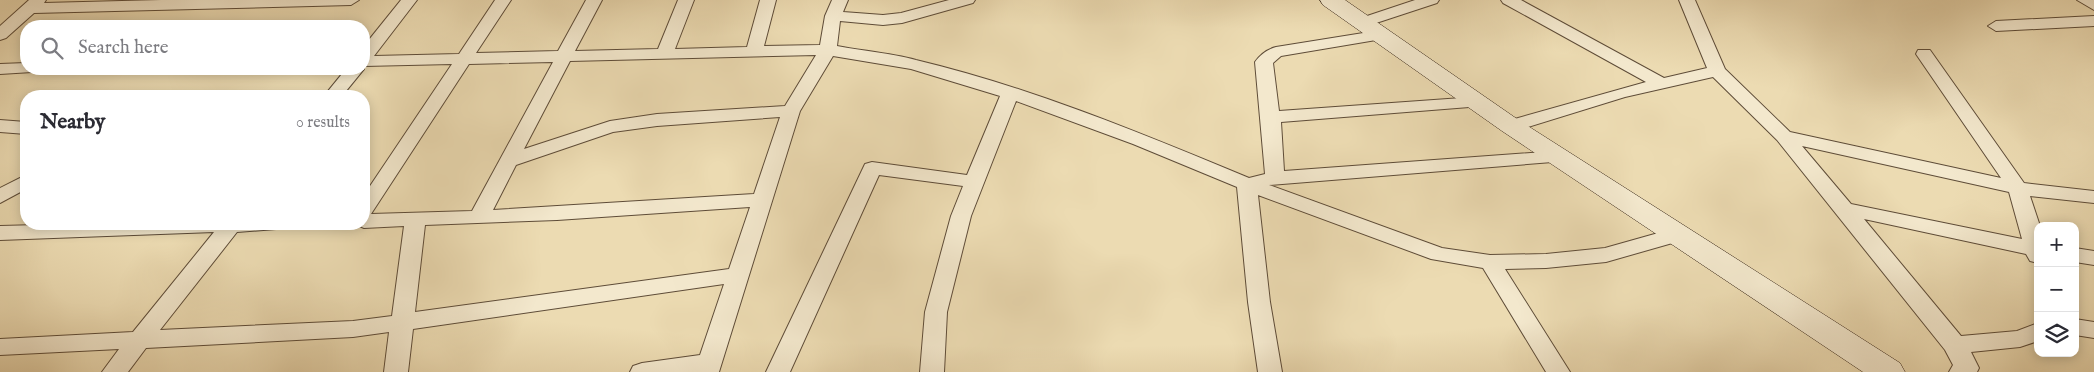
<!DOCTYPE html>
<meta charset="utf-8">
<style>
:root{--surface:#fff;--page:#f7f7f7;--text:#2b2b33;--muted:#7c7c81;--line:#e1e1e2}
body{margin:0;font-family:"IM FELL English",serif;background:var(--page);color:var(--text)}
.controls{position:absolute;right:15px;bottom:15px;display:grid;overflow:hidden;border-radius:10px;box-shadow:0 2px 12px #0003}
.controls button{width:45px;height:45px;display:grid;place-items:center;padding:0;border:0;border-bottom:1px solid var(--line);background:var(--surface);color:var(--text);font:25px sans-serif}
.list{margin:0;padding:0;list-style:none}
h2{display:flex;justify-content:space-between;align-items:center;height:65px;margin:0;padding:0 20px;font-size:21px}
h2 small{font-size:16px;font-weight:400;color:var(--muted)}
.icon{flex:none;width:28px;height:28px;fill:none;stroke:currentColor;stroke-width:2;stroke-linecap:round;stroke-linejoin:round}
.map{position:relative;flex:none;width:2094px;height:372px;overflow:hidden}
.search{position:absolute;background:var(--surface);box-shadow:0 2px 12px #0003;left:20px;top:20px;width:350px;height:55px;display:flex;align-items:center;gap:12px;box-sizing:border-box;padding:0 18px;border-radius:20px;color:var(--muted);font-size:19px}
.panel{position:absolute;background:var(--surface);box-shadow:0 2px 12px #0003;left:20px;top:90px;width:350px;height:140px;border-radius:20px}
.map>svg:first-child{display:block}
</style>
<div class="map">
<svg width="2094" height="372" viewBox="0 0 2094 372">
<rect width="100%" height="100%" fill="#ecdbb2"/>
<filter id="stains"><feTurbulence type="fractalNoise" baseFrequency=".004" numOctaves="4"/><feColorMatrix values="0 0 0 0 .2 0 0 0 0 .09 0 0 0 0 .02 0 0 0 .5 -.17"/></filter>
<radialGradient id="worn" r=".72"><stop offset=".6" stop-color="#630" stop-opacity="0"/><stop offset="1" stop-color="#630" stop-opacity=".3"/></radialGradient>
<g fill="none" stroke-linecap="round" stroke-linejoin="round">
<defs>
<path id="minor" d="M 29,0 L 46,0 L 44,3 L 161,0 L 359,0 L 351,5 L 34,13 L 6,38 L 0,40 L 0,26 Z
M 401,0 L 417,0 L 374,56 L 459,54 L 495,0 L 511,0 L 476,53 L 558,51 L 586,0 L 602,0 L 575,51 L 658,49 L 678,0 L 694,0 L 675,49 L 747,47 L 760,0 L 776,0 L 764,46 L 820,45 L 825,16 L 832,0 L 848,0 L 843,12 L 883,15 L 901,13 L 949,0 L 975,0 L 973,3 L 902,23 L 883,25 L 840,21 L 837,46 C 863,51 890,53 916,60 C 1030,87 1140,133 1249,178 L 1265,174 L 1255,62 C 1260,55 1268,49 1276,47 L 1382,30 L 1388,32 L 1390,35 L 1388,38 L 1281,56 L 1273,63 L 1279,111 L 1476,97 L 1482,98 L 1485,102 L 1482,106 L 1281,122 L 1284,171 L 1558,151 L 1565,153 L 1568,157 L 1565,161 L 1269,185 L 1442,248 L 1490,255 L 1546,254 L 1605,248 L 1676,228 L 1683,230 L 1687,235 L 1683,240 L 1606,262 L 1546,268 L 1505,269 L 1570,372 L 1546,372 L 1483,268 L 1431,259 L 1258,195 L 1270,302 L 1282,372 L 1258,372 L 1248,302 L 1237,187 L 1133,144 L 1016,101 L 971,216 L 947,312 L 944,372 L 920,372 L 925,312 L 951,216 L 963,186 L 879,175 L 790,372 L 766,372 L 865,164 L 872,162 L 967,175 L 1000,96 L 911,69 L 833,56 L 800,111 L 719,372 L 630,372 L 633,366 L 642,363 L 700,355 L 724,284 L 413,329 L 408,372 L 384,372 L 389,332 L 353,337 L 146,348 L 128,372 L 102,372 L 119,349 L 0,355 L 0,339 L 133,332 L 214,232 L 0,240 L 0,226 L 77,224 L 279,224 L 276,229 L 237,232 L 160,330 L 353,321 L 392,316 L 404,226 L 364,228 L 355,224 L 364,224 L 364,195 L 452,64 L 364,66 L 364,46 ZM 816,55 L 785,106 L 657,114 L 610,121 L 524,149 L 570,61 ZM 553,62 L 472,211 L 371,214 L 469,64 ZM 780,117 L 754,194 L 493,210 L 516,165 L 613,132 L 657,126 ZM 750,207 L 729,269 L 415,312 L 425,225 L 557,220 Z
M 1415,0 L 1439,0 L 1437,3 L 1370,25 L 1364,27 L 1356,22 L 1358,19 Z
M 1501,0 L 1521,0 L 1664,78 L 1707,68 L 1679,0 L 1695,0 L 1725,69 L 1790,132 L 2001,178 L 1916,54 L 1918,50 L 1930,50 L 2024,183 L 2094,191 L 2094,203 L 2030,196 L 2040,226 L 2038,226 L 2038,263 L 2030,261 L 2026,254 L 1864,219 L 1961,336 L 2017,331 L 2038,323 L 2038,341 L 2020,347 L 1971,352 L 1979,368 L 1977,372 L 1949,372 L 1953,365 L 1945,350 L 1777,140 L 1713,77 L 1625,97 L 1518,130 L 1504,130 L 1502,126 L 1504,122 L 1646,82 L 1503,3 ZM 1802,146 L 2009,192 L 2022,239 L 1851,204 Z
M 2077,0 L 2094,0 L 2094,10 Z
M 2094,16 L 2094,26 L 1996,31 L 1988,26 L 1996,21 Z
M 26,63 L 26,69 L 34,69 L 32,72 L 0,74 L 0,64 Z
M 346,69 L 364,69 L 342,96 L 324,96 Z
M 0,120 L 26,122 L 26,134 L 0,132 Z
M 26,175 L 26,189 L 0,203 L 0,188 Z
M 2075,248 L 2094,251 L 2094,265 L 2075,262 Z
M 2075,319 L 2094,322 L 2094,338 L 2075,335 Z"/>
<path id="secondary" d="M 1320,0 L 1345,0 L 1520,121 L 1900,363 L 1905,372 L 1863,372 L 1502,131 L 1323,5 Z"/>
</defs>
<use href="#minor" stroke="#5e4c38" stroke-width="2"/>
<use href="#secondary" stroke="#2e1d10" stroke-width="1"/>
<use href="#minor" fill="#f3e8cd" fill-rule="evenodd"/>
<use href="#secondary" fill="#f3e8cd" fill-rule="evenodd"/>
</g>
<rect width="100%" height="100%" filter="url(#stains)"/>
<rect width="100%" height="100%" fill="url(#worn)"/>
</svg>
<div class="controls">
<button>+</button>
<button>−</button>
<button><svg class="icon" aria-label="layers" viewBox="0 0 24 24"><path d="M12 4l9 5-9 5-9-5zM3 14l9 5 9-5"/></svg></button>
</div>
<div class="search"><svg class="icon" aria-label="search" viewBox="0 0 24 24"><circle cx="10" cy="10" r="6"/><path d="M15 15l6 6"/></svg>Search here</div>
<section class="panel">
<h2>Nearby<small>0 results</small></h2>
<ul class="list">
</ul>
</section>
</div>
